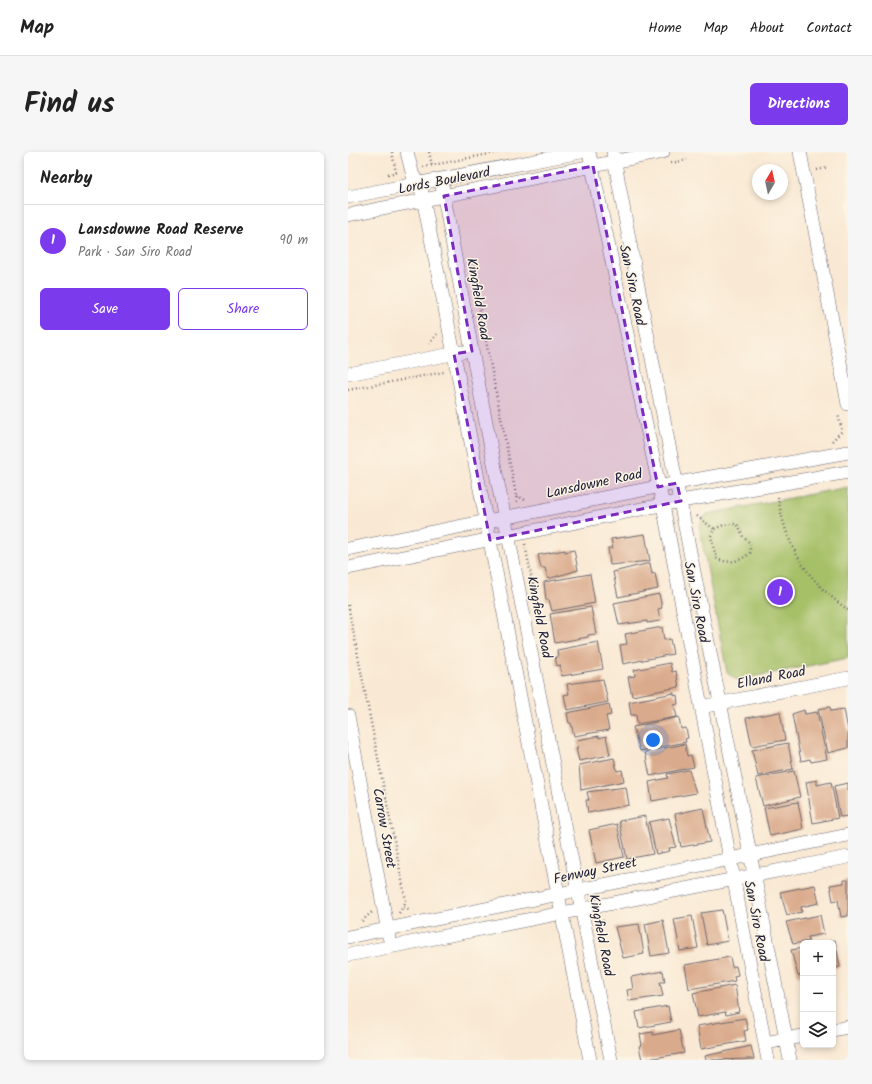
<!DOCTYPE html>
<meta charset="utf-8">
<style>
:root{--surface:#fff;--page:#f6f6f6;--text:#222;--muted:#767676;--line:#e0e0e0;--accent:#7c3aed}
body{margin:0;font-family:Kalam,sans-serif;background:var(--page);color:var(--text)}
.controls{position:absolute;right:12px;bottom:12px;display:grid;overflow:hidden;border-radius:6px;box-shadow:0 2px 6px #0003}
.controls button{width:36px;height:36px;display:grid;place-items:center;padding:0;border:0;border-bottom:1px solid var(--line);background:var(--surface);color:var(--text);font:20px sans-serif}
.compass{position:absolute;left:404px;top:12px;width:36px;height:36px;border-radius:50%;background:var(--surface);box-shadow:0 2px 6px #0003;rotate:9deg}
.you{position:absolute;left:305px;top:588px;width:14px;height:14px;margin:-10px;border:3px solid #fff;border-radius:50%;background:#1a73e8;box-shadow:0 0 0 6px #1a73e833}
.badge{display:grid;place-items:center;width:26px;height:26px;border-radius:50%;background:var(--accent);color:#fff;font-size:13px;font-weight:700}
.pin{position:absolute;translate:-50% -50%;border:2px solid #fff;box-shadow:0 1px 4px #0006}
.list{margin:0;padding:0;list-style:none}
h2{display:flex;justify-content:space-between;align-items:center;height:52px;margin:0;padding:0 16px;font-size:17px}
h2 small{font-size:13px;font-weight:400;color:var(--muted)}
.list li{display:grid;grid-template-columns:26px 1fr auto;gap:12px;align-items:center;box-sizing:border-box;height:72px;padding:0 16px;border-top:1px solid var(--line)}
.list b{display:block;font-size:15px;white-space:nowrap}
.list p{margin:0;font-size:13px;white-space:nowrap;color:var(--muted)}
.list em{font-size:13px;font-style:normal;color:var(--muted)}
.actions{display:flex;gap:8px;padding:12px 16px}
.actions a{flex:1;padding:9px 0;border:1px solid var(--accent);border-radius:6px;text-align:center;font-size:14px;color:var(--accent)}
.actions .main{background:var(--accent);color:#fff}
.icon{flex:none;width:22px;height:22px;fill:none;stroke:currentColor;stroke-width:2;stroke-linecap:round;stroke-linejoin:round}
.map{position:relative;flex:none;width:500px;height:908px;overflow:hidden;border-radius:6px}
header{display:flex;align-items:center;gap:24px;box-sizing:border-box;height:56px;padding:0 20px;background:var(--surface);border-bottom:1px solid var(--line)}
header strong{font-size:19px}
nav{display:flex;gap:22px;margin-inline-start:auto;font-size:14px}
.intro{display:flex;align-items:center;justify-content:space-between;box-sizing:border-box;height:96px;padding:0 24px}
h1{margin:0;font-size:28px}
.button{padding:10px 18px;border-radius:6px;background:var(--accent);color:#fff;font-size:14px;font-weight:700}
main{display:flex;gap:24px;padding:0 24px}
aside{flex:1;background:var(--surface);border-radius:6px;box-shadow:0 2px 6px #0003}
.map>svg:first-child{display:block}
</style>
<header>
<strong>Map</strong>
<nav><a>Home</a><a>Map</a><a>About</a><a>Contact</a></nav>
</header>
<div class="intro"><h1>Find us</h1><a class="button">Directions</a></div>
<main>
<aside>
<h2>Nearby<small></small></h2>
<ul class="list">
<li><span class="badge">1</span><div><b>Lansdowne Road Reserve</b><p>Park · San Siro Road</p></div><em>90 m</em></li>
</ul>
<div class="actions"><a class="main">Save</a><a>Share</a></div>
</aside>
<div class="map">
<svg width="500" height="908" viewBox="0 0 500 908">
<rect width="100%" height="100%" fill="#fcf5e5"/>
<filter id="ink" filterUnits="userSpaceOnUse"><feTurbulence type="fractalNoise" baseFrequency=".025" numOctaves="2"/><feDisplacementMap in="SourceGraphic" scale="8" xChannelSelector="R" yChannelSelector="G"/><feConvolveMatrix kernelMatrix="1 2 1 2 8 2 1 2 1" color-interpolation-filters="sRGB"/></filter>
<filter id="wash" filterUnits="userSpaceOnUse"><feTurbulence type="fractalNoise" baseFrequency=".012" numOctaves="4" result="noise"/><feDisplacementMap in="SourceGraphic" scale="16" xChannelSelector="R" yChannelSelector="G"/><feGaussianBlur stdDeviation="0.9" result="paint"/><feColorMatrix in="noise" values="0 0 0 0 0 0 0 0 0 0 0 0 0 0 0 0 0 1.4 0 .05"/><feComposite in="paint" operator="in"/></filter>
<g filter="url(#wash)">
<rect width="100%" height="100%" fill="#f9e9d4"/>
<path fill="#a6c067" stroke="#647151" d="M 500,335 L 500,506 L 389,528 L 379,521 L 351,373 L 359,362 Z"/>
<g id="blocks">
<path fill="#daaa8c" d="M 297,382 L 302,409 L 262,413 L 260,396 L 265,396 L 263,387 Z
M 217,398 L 217,400 L 226,398 L 230,418 L 200,427 L 197,416 L 193,416 L 190,403 Z
M 302,411 L 304,422 L 307,421 L 310,437 L 270,445 L 265,420 Z
M 242,422 L 247,451 L 204,459 L 201,448 L 198,448 L 196,430 Z
M 311,442 L 314,456 L 310,457 L 312,469 L 299,471 L 299,469 L 271,473 L 266,451 Z
M 243,455 L 248,482 L 240,483 L 240,485 L 207,491 L 202,462 Z
M 314,475 L 316,488 L 322,487 L 325,502 L 275,512 L 272,493 L 279,492 L 277,482 Z
M 250,490 L 255,517 L 214,524 L 212,513 L 209,514 L 207,505 L 210,505 L 209,498 Z
M 322,511 L 324,520 L 328,519 L 331,535 L 284,544 L 280,525 L 287,524 L 286,518 Z
M 255,527 L 260,550 L 219,558 L 216,543 L 221,542 L 219,532 Z
M 326,541 L 326,544 L 329,543 L 330,552 L 326,553 L 329,565 L 289,572 L 288,563 L 283,563 L 281,550 Z
M 261,552 L 263,563 L 258,564 L 261,578 L 226,584 L 223,571 L 221,571 L 219,561 Z
M 482,555 L 483,559 L 496,557 L 500,578 L 500,596 L 480,601 L 470,557 Z
M 456,558 L 457,562 L 469,560 L 479,607 L 463,610 L 462,607 L 453,609 L 444,562 Z
M 432,560 L 437,588 L 404,594 L 398,566 Z
M 331,565 L 333,577 L 338,576 L 340,586 L 337,587 L 338,590 L 292,599 L 285,575 Z
M 251,584 L 251,586 L 258,584 L 262,603 L 231,609 L 228,596 L 230,596 L 229,588 Z
M 440,591 L 445,617 L 410,624 L 404,598 Z
M 337,592 L 339,604 L 343,603 L 346,615 L 302,624 L 297,600 Z
M 266,606 L 269,619 L 274,618 L 276,629 L 233,638 L 231,613 Z
M 341,618 L 348,641 L 304,649 L 301,630 L 320,626 L 319,622 Z
M 446,619 L 452,645 L 415,654 L 408,626 Z
M 469,628 L 469,633 L 483,630 L 490,666 L 465,671 L 458,630 Z
M 500,631 L 500,664 L 492,665 L 486,634 Z
M 278,635 L 281,653 L 240,661 L 238,648 L 241,648 L 239,640 Z
M 450,650 L 455,677 L 422,684 L 416,656 Z
M 355,656 L 362,690 L 333,695 L 327,662 Z
M 297,664 L 305,702 L 279,707 L 271,669 Z
M 321,666 L 328,695 L 321,696 L 322,699 L 308,702 L 301,670 Z
M 269,672 L 276,705 L 248,711 L 241,678 Z
M 496,728 L 500,728 L 500,764 L 493,765 L 490,748 L 485,749 L 482,733 L 496,731 Z
M 467,733 L 471,751 L 453,755 L 454,760 L 439,763 L 432,740 Z
M 374,758 L 380,789 L 359,793 L 353,761 Z
M 472,763 L 476,782 L 460,785 L 461,789 L 445,792 L 438,770 Z
M 344,764 L 350,796 L 332,799 L 326,767 Z
M 315,768 L 321,801 L 303,804 L 297,772 Z
M 291,772 L 296,802 L 275,806 L 267,775 Z
M 487,788 L 492,815 L 485,816 L 485,791 L 477,790 Z
M 455,796 L 455,823 L 450,824 L 443,798 Z
M 382,805 L 384,815 L 388,814 L 390,823 L 386,824 L 387,829 L 341,837 L 337,813 Z
M 315,819 L 317,830 L 312,830 L 315,844 L 281,849 L 279,838 L 285,837 L 283,825 Z
M 387,833 L 391,860 L 378,863 L 377,860 L 350,865 L 345,841 Z
M 320,854 L 323,870 L 291,876 L 288,860 Z
M 397,866 L 400,878 L 396,879 L 398,889 L 353,897 L 349,874 Z
M 331,878 L 336,901 L 294,908 L 291,894 L 294,893 L 292,882 L 305,880 L 305,883 Z
M 403,894 L 406,907 L 358,908 L 357,904 Z"/>
</g>
</g>
<g filter="url(#ink)">
<use href="#blocks" fill-opacity="0" stroke="#6d6871" stroke-width="1"/>
<g fill="none" stroke-linecap="round" stroke-linejoin="round">
<defs>
<path id="street" d="M 59,0 L 65,24 L 72,31 L 106,202 L 242,908
M 241,0 L 315,353 L 420,908
M 265,0 C 320,303 385,605 442,908
M 452,0 L 500,252
M 93,28 L 124,199 L 263,908
M 0,45 L 233,0
M 0,63 L 315,0
M 0,222 L 114,200
M 0,397 L 329,331 L 500,300
M 0,416 L 333,349 L 500,320
M 353,555 L 500,526
M 0,564 L 41,785
M 0,785 L 500,683
M 0,803 L 500,705
M 485,878 L 500,875
M 417,891 L 455,884"/>
</defs>
<use href="#street" stroke="#6d6871" stroke-width="14"/>
<path stroke="#6d6871" stroke-width="2.5" stroke-dasharray="1 3" stroke-linecap="butt" d="M 44,0 L 48,21
M 81,0 L 84,13
M 323,11 L 339,8
M 75,15 L 151,0
M 469,18 L 478,16
M 40,22 L 51,20
M 125,122 L 168,343
M 81,192 L 89,182
M 0,238 L 96,220
M 484,289 L 494,279 L 490,262
M 430,345 C 438,396 459,428 500,458
M 169,350 L 168,343 L 177,348
M 349,364 L 366,377 L 363,384 L 368,406 C 379,413 393,409 402,401 L 402,391 L 395,385 L 391,374 L 387,372 L 376,373 L 366,377
M 177,392 L 190,460
M 0,453 L 58,749 L 55,755
M 240,721 L 243,718 L 248,721
M 51,761 L 55,755 L 63,758
M 14,769 L 24,760
M 251,776 L 256,767"/>
<use href="#street" stroke="#fff" stroke-width="13"/>
</g>
</g>
<path fill="#7b2cbf" fill-opacity="0.2" stroke="#7b2cbf" stroke-width="3" stroke-dasharray="8 5" stroke-linejoin="round" d="M 245,14 L 310,335 L 329,331 L 333,349 L 142,388 L 106,202 L 124,199 L 96,44 Z"/>
<g text-anchor="middle" stroke-width="3" stroke-linejoin="round" paint-order="stroke">
<g font-size="14" fill="#22223b" stroke="#fcf5e5">
<text transform="translate(96 28) rotate(-11)" y="5">Lords Boulevard</text>
<text transform="translate(285 133) rotate(78)" y="5">San Siro Road</text>
<text transform="translate(131 147) rotate(80)" y="5">Kingfield Road</text>
<text transform="translate(246 331) rotate(-12)" y="5">Lansdowne Road</text>
<text transform="translate(349 450) rotate(79)" y="5">San Siro Road</text>
<text transform="translate(192 465) rotate(79)" y="5">Kingfield Road</text>
<text transform="translate(423 525) rotate(-11)" y="5">Elland Road</text>
<text transform="translate(37 676) rotate(80)" y="5">Carrow Street</text>
<text transform="translate(247 718) rotate(-12)" y="5">Fenway Street</text>
<text transform="translate(409 769) rotate(79)" y="5">San Siro Road</text>
<text transform="translate(254 783) rotate(79)" y="5">Kingfield Road</text>
</g>
</g>
</svg>
<div class="controls">
<button>+</button>
<button>−</button>
<button><svg class="icon" aria-label="layers" viewBox="0 0 24 24"><path d="M12 4l9 5-9 5-9-5zM3 14l9 5 9-5"/></svg></button>
</div>
<svg class="compass" viewBox="-18 -18 36 36"><path d="M0-13l5 13h-10z" fill="#e53935"/><path d="M0 13l5-13h-10z" fill="#767676"/></svg>
<div class="you"></div>
<div class="pin badge" style="left:432px;top:440px">1</div>
</div>
</main>
